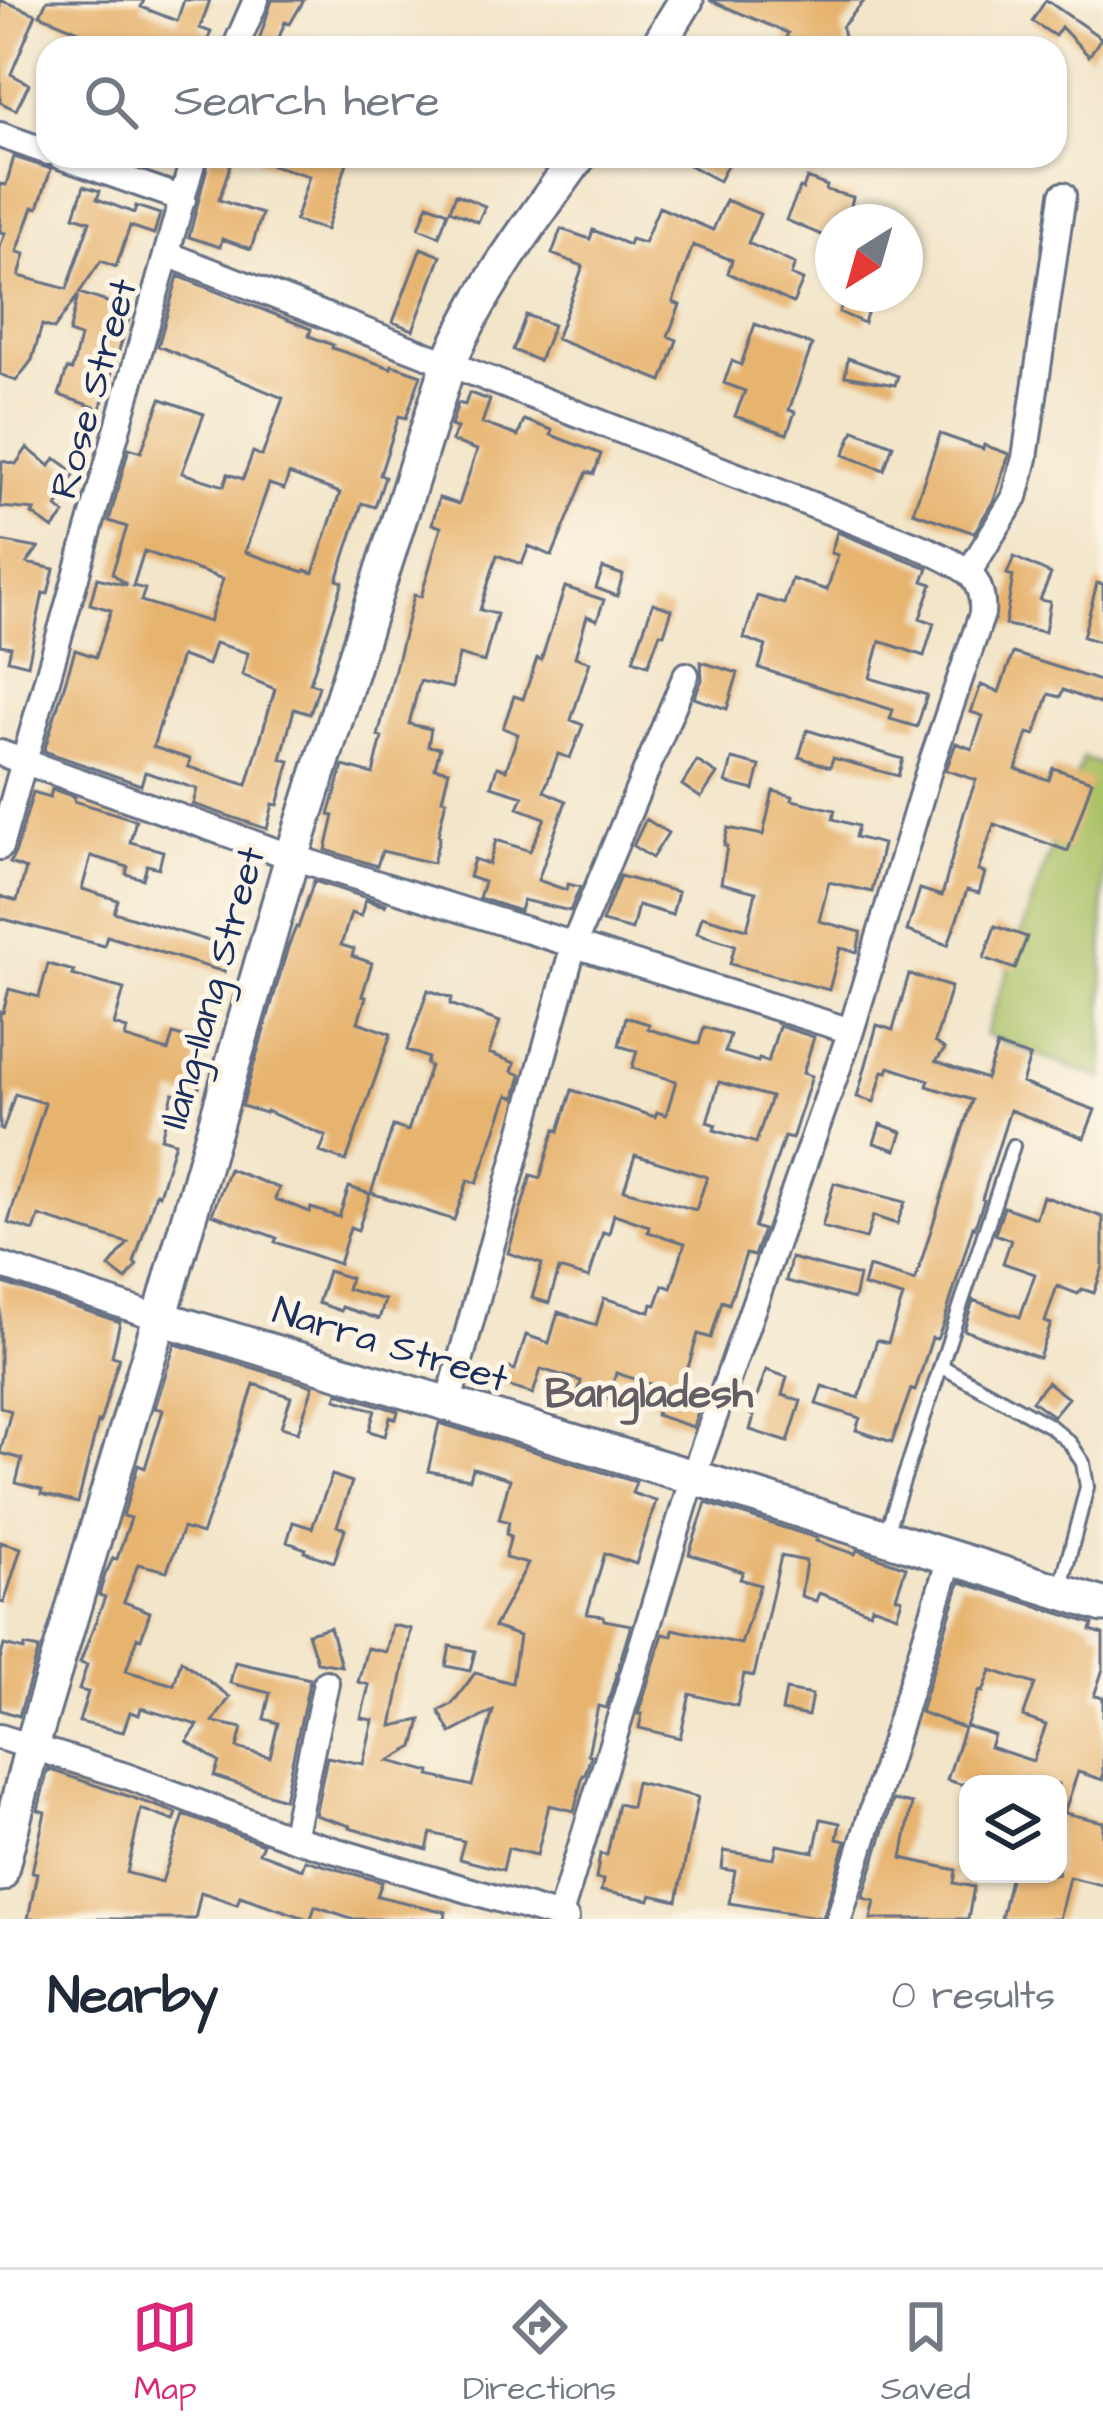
<!DOCTYPE html>
<style>
:root{--surface:#fff;--page:#f2f2f3;--text:#1f2937;--muted:#747a83;--line:#e0e1e3;--accent:#db2777}
body{margin:0;font-family:"Architects Daughter",sans-serif;background:var(--page);color:var(--text)}
.controls{position:absolute;right:36px;bottom:36px;display:grid;overflow:hidden;border-radius:24px;box-shadow:0 3px 9px #0004}
.controls button{width:108px;height:108px;display:grid;place-items:center;padding:0;border:0;border-bottom:3px solid var(--line);background:var(--surface);color:var(--text);font:60px sans-serif}
.compass{position:absolute;left:815px;top:204px;width:108px;height:108px;border-radius:50%;background:var(--surface);box-shadow:0 3px 9px #0004;rotate:217deg}
.list{margin:0;padding:0;list-style:none}
h2{display:flex;justify-content:space-between;align-items:center;height:156px;margin:0;padding:0 48px;font-size:51px}
h2 small{font-size:39px;font-weight:400;color:var(--muted)}
.icon{flex:none;width:66px;height:66px;fill:none;stroke:currentColor;stroke-width:2;stroke-linecap:round;stroke-linejoin:round}
.map{position:relative;flex:none;width:1103px;height:1919px;overflow:hidden}
.search{position:absolute;background:var(--surface);box-shadow:0 3px 9px #0004;left:36px;right:36px;top:36px;height:132px;display:flex;align-items:center;gap:30px;box-sizing:border-box;padding:0 42px;border-radius:36px;color:var(--muted);font-size:45px}
.sheet{height:348px;background:var(--surface)}
nav{display:flex;justify-content:space-around;align-items:center;box-sizing:border-box;height:168px;border-top:3px solid var(--line);background:var(--surface);font-size:33px;color:var(--muted)}
nav a{display:grid;justify-items:center;gap:6px}
nav .on{color:var(--accent)}
.map>svg:first-child{display:block}
</style>
<div class="map">
<svg width="1103" height="1919" viewBox="0 0 1103 1919">
<rect width="100%" height="100%" fill="#fcf5e5"/>
<filter id="ink" filterUnits="userSpaceOnUse"><feTurbulence type="fractalNoise" baseFrequency=".00833" numOctaves="2"/><feDisplacementMap in="SourceGraphic" scale="24" xChannelSelector="R" yChannelSelector="G"/><feConvolveMatrix kernelMatrix="1 2 1 2 8 2 1 2 1" color-interpolation-filters="sRGB"/></filter>
<filter id="wash" filterUnits="userSpaceOnUse"><feTurbulence type="fractalNoise" baseFrequency=".004" numOctaves="4" result="noise"/><feDisplacementMap in="SourceGraphic" scale="48" xChannelSelector="R" yChannelSelector="G"/><feGaussianBlur stdDeviation="2.7" result="paint"/><feColorMatrix in="noise" values="0 0 0 0 0 0 0 0 0 0 0 0 0 0 0 0 0 1.4 0 .05"/><feComposite in="paint" operator="in"/></filter>
<g filter="url(#wash)">
<rect width="100%" height="100%" fill="#f2e5c9"/>
<path fill="#aac166" stroke="#627862" stroke-width="3" d="M 1083,758 L 1103,765 L 1103,1079 L 985,1035 Z"/>
<g id="blocks">
<path fill="#e7b46f" fill-rule="evenodd" d="M 0,0 L 36,14 L 11,74 L 29,84 L 16,110 L 0,102 Z
M 47,0 L 144,0 L 141,7 L 177,21 L 184,0 L 210,0 L 200,28 L 211,32 L 204,48 L 71,48 L 79,31 L 40,15 Z
M 272,0 L 304,0 L 290,24 L 285,22 L 275,48 L 258,43 Z
M 709,0 L 865,0 L 842,27 L 846,48 L 782,48 L 788,33 Z
M 1046,0 L 1101,38 L 1089,56 L 1061,27 L 1055,36 L 1032,21 Z
M 210,156 L 233,156 L 219,200 L 262,214 L 251,249 L 222,239 L 220,247 L 189,237 Z
M 259,156 L 349,156 L 326,230 L 295,221 L 309,176 L 258,161 Z
M 672,156 L 732,156 L 719,181 Z
M 14,157 L 51,169 L 38,208 L 33,207 L 17,252 L 25,254 L 19,276 L 67,289 L 90,221 L 74,216 L 84,186 L 100,191 L 97,199 L 134,213 L 136,206 L 160,214 L 154,234 L 130,226 L 116,267 L 101,261 L 79,293 L 132,310 L 100,409 L 59,395 L 67,369 L 72,370 L 80,337 L 69,333 L 78,295 L 54,329 L 42,325 L 32,360 L 16,381 L 0,374 L 0,247 L 5,233 L 0,232 L 0,184 L 6,185 Z
M 807,178 L 827,186 L 826,190 L 853,197 L 847,222 L 833,222 L 833,240 L 786,220 L 800,188 L 803,189 Z
M 456,194 L 485,206 L 478,222 L 450,210 Z
M 726,200 L 760,214 L 748,243 L 795,264 L 791,275 L 803,280 L 793,303 L 728,273 L 732,260 L 693,245 L 673,302 L 680,305 L 668,336 L 677,340 L 662,381 L 556,339 L 583,266 L 552,254 L 561,229 L 590,239 L 593,230 L 629,245 L 631,239 L 644,243 L 659,207 L 713,230 Z
M 428,204 L 448,212 L 439,236 L 419,228 Z
M 421,248 L 441,256 L 413,330 L 393,322 Z
M 178,276 L 311,329 L 309,336 L 333,345 L 332,348 L 391,368 L 392,365 L 421,375 L 406,418 L 399,416 L 380,475 L 385,477 L 375,507 L 362,503 L 337,580 L 343,582 L 310,683 L 319,686 L 310,714 L 294,709 L 281,759 L 290,761 L 278,805 L 273,804 L 267,829 L 193,804 L 197,789 L 145,772 L 141,785 L 44,751 L 75,650 L 96,657 L 111,610 L 90,604 L 97,578 L 127,585 L 112,573 L 127,527 L 109,521 L 129,448 L 141,452 L 161,399 L 204,414 L 182,473 L 224,486 L 228,474 L 243,479 L 253,452 L 262,456 L 283,398 L 158,346 ZM 289,474 L 340,493 L 313,573 L 305,570 L 304,572 L 245,552 L 269,484 L 284,489 ZM 144,551 L 223,579 L 209,622 L 141,601 L 145,589 L 133,586 ZM 215,643 L 248,653 L 242,675 L 275,689 L 247,785 L 188,767 L 190,759 L 153,747 L 181,656 L 208,665 Z
M 847,294 L 873,294 L 864,323 L 839,312 Z
M 526,315 L 553,325 L 539,361 L 513,350 Z
M 755,324 L 812,345 L 789,410 L 795,412 L 787,434 L 735,416 L 745,391 L 724,383 L 732,361 L 741,365 Z
M 848,358 L 898,376 L 895,385 L 845,376 Z
M 469,393 L 490,400 L 482,423 L 518,436 L 524,420 L 552,430 L 551,435 L 601,454 L 594,474 L 587,472 L 552,556 L 529,546 L 522,564 L 497,555 L 480,610 L 497,614 L 484,662 L 459,655 L 452,688 L 420,681 L 409,724 L 431,729 L 428,746 L 440,748 L 435,768 L 449,771 L 442,799 L 446,800 L 438,835 L 440,836 L 433,863 L 382,851 L 377,866 L 326,850 L 334,816 L 329,815 L 343,766 L 373,774 L 382,737 L 378,736 L 414,595 L 421,597 L 441,527 L 432,524 L 439,498 L 459,504 L 477,450 L 452,441 L 457,428 L 451,426 L 458,403 L 465,405 Z
M 854,430 L 893,445 L 884,470 L 844,455 Z
M 940,434 L 983,449 L 984,445 L 1009,454 L 994,500 L 974,533 L 913,512 Z
M 27,448 L 50,466 L 55,458 L 76,473 L 60,494 L 64,497 L 57,507 L 65,514 L 53,529 L 32,514 L 35,510 L 0,507 L 2,461 L 16,464 Z
M 837,532 L 928,568 L 923,581 L 932,584 L 920,618 L 934,623 L 924,656 L 880,641 L 870,678 L 927,695 L 917,727 L 890,719 L 893,710 L 759,668 L 766,646 L 744,638 L 757,596 L 784,604 L 792,579 L 827,590 L 838,555 L 831,553 Z
M 0,541 L 38,548 L 27,563 L 54,569 L 48,594 L 43,593 L 28,665 L 8,660 L 11,647 L 0,645 Z
M 1014,557 L 1051,574 L 1040,600 L 1050,602 L 1045,632 L 1005,625 L 1013,576 L 1007,574 Z
M 603,568 L 623,575 L 617,596 L 596,588 Z
M 1097,583 L 1103,584 L 1103,643 L 1083,637 Z
M 565,587 L 604,600 L 597,620 L 587,616 L 575,657 L 590,662 L 571,720 L 583,725 L 570,758 L 558,754 L 544,791 L 566,801 L 538,880 L 566,890 L 568,884 L 580,887 L 570,911 L 523,900 L 520,911 L 479,898 L 484,882 L 469,877 L 474,859 L 489,864 L 496,840 L 530,851 L 545,818 L 518,808 L 523,796 L 491,786 L 497,767 L 506,770 L 518,734 L 503,728 L 514,696 L 523,699 L 537,658 L 541,660 Z
M 653,603 L 672,610 L 664,634 L 660,633 L 648,665 L 633,660 Z
M 1013,653 L 1103,682 L 1103,694 L 1099,704 L 1063,690 L 1060,697 L 1049,694 L 1035,735 L 1028,733 L 1016,769 L 1049,780 L 1053,768 L 1092,781 L 1068,851 L 994,824 L 978,871 L 985,873 L 979,893 L 967,890 L 948,945 L 907,931 L 920,889 L 942,896 L 964,813 L 976,780 L 946,770 L 956,743 L 972,749 L 983,716 L 971,712 L 981,685 L 999,692 Z
M 701,662 L 738,673 L 727,709 L 694,698 L 702,680 Z
M 807,730 L 903,759 L 898,776 L 833,758 L 830,767 L 799,757 Z
M 732,759 L 760,766 L 754,790 L 726,783 Z
M 697,761 L 717,774 L 701,798 L 682,785 Z
M 52,789 L 75,797 L 74,801 L 136,820 L 130,842 L 163,851 L 159,868 L 147,865 L 143,879 L 126,874 L 128,867 L 91,856 L 82,889 L 118,900 L 114,912 L 232,948 L 224,972 L 107,936 L 104,946 L 0,918 L 0,896 L 17,901 L 26,869 L 10,863 L 16,851 L 33,792 L 50,797 Z
M 773,791 L 793,796 L 792,800 L 835,810 L 833,819 L 858,826 L 855,837 L 883,844 L 872,892 L 829,882 L 819,921 L 861,932 L 857,952 L 840,948 L 829,990 L 730,964 L 735,945 L 697,933 L 702,916 L 747,929 L 756,892 L 721,883 L 727,846 L 724,845 L 728,828 L 763,835 Z
M 646,819 L 668,833 L 652,858 L 633,846 Z
M 620,876 L 678,892 L 672,915 L 638,905 L 632,930 L 602,922 Z
M 314,881 L 386,904 L 385,906 L 365,900 L 361,916 L 351,913 L 341,945 L 354,949 L 352,956 L 372,963 L 362,996 L 366,997 L 358,1022 L 391,1034 L 346,1161 L 320,1152 L 326,1136 L 266,1111 L 265,1113 L 242,1106 L 288,947 L 296,927 L 298,928 Z
M 995,926 L 1027,937 L 1015,969 L 984,958 Z
M 48,964 L 74,971 L 72,975 L 124,989 L 114,1025 L 127,1029 L 125,1038 L 168,1051 L 173,1034 L 202,1043 L 192,1078 L 201,1080 L 196,1099 L 173,1093 L 161,1138 L 175,1142 L 159,1195 L 156,1193 L 134,1263 L 137,1265 L 126,1280 L 109,1267 L 128,1243 L 39,1216 L 34,1231 L 8,1223 L 45,1103 L 15,1094 L 3,1130 L 0,1129 L 0,1011 L 3,1012 L 9,989 L 39,997 Z
M 909,974 L 951,987 L 935,1042 L 945,1049 L 936,1061 L 986,1079 L 997,1046 L 1030,1057 L 1022,1083 L 1095,1110 L 1084,1138 L 1010,1110 L 982,1199 L 984,1200 L 975,1227 L 973,1226 L 944,1322 L 937,1339 L 932,1338 L 915,1391 L 911,1389 L 892,1442 L 856,1430 L 860,1418 L 816,1404 L 822,1386 L 859,1398 L 877,1340 L 888,1343 L 903,1297 L 863,1286 L 868,1267 L 915,1281 L 972,1100 L 927,1086 L 929,1080 L 889,1067 L 887,1072 L 883,1071 L 874,1102 L 857,1097 L 877,1025 L 893,1030 Z
M 428,990 L 452,998 L 450,1004 L 500,1022 L 489,1053 L 515,1063 L 512,1071 L 521,1075 L 515,1098 L 508,1095 L 477,1183 L 468,1180 L 454,1220 L 371,1193 L 393,1126 L 408,1131 L 430,1066 L 426,1064 L 428,1058 L 407,1050 Z
M 626,1017 L 649,1024 L 648,1029 L 699,1044 L 704,1027 L 730,1035 L 725,1052 L 758,1062 L 759,1059 L 768,1062 L 779,1026 L 814,1037 L 803,1073 L 812,1076 L 792,1139 L 784,1137 L 754,1227 L 763,1230 L 754,1256 L 746,1254 L 729,1304 L 722,1301 L 711,1338 L 698,1334 L 682,1388 L 704,1395 L 693,1427 L 656,1415 L 659,1403 L 649,1400 L 653,1385 L 616,1373 L 609,1399 L 579,1390 L 581,1381 L 541,1369 L 533,1394 L 497,1383 L 502,1366 L 515,1370 L 526,1335 L 549,1343 L 558,1312 L 596,1325 L 604,1298 L 650,1312 L 652,1304 L 656,1305 L 663,1285 L 671,1288 L 685,1243 L 648,1232 L 649,1226 L 614,1214 L 609,1234 L 603,1232 L 589,1278 L 559,1269 L 549,1303 L 532,1298 L 542,1264 L 508,1253 L 531,1175 L 540,1178 L 555,1129 L 559,1131 L 572,1090 L 655,1117 L 657,1112 L 666,1115 L 676,1081 L 632,1068 L 637,1051 L 619,1046 ZM 719,1082 L 771,1097 L 756,1143 L 714,1130 L 716,1125 L 707,1122 ZM 635,1155 L 707,1177 L 696,1210 L 624,1190 Z
M 880,1124 L 902,1132 L 896,1150 L 874,1143 Z
M 229,1169 L 279,1188 L 275,1199 L 310,1212 L 311,1208 L 339,1217 L 349,1187 L 370,1194 L 358,1230 L 350,1227 L 339,1264 L 275,1242 L 277,1238 L 212,1214 Z
M 834,1183 L 905,1202 L 897,1224 L 873,1216 L 866,1239 L 822,1227 Z
M 1043,1196 L 1103,1217 L 1103,1267 L 1094,1293 L 1082,1289 L 1078,1294 L 1057,1286 L 1045,1322 L 1051,1324 L 1039,1358 L 964,1330 L 973,1300 L 1020,1317 L 1035,1274 L 1003,1263 L 1011,1240 L 995,1234 L 1004,1207 L 1036,1218 Z
M 791,1258 L 859,1276 L 854,1299 L 786,1281 Z
M 328,1271 L 350,1278 L 347,1289 L 385,1300 L 379,1319 L 342,1307 L 341,1311 L 318,1303 Z
M 0,1282 L 120,1322 L 112,1356 L 119,1358 L 100,1423 L 98,1422 L 78,1503 L 41,1494 L 42,1490 L 16,1483 L 22,1459 L 0,1453 L 11,1411 L 0,1407 Z
M 175,1344 L 313,1386 L 298,1432 L 281,1427 L 291,1397 L 254,1384 L 240,1430 L 202,1534 L 183,1528 L 167,1571 L 138,1564 L 124,1602 L 150,1612 L 141,1639 L 137,1637 L 126,1671 L 174,1685 L 181,1660 L 230,1697 L 213,1722 L 242,1728 L 237,1748 L 270,1757 L 278,1723 L 264,1719 L 270,1693 L 230,1683 L 235,1662 L 310,1679 L 284,1799 L 214,1776 L 219,1762 L 187,1741 L 198,1725 L 141,1708 L 139,1715 L 130,1712 L 123,1732 L 79,1722 L 88,1692 L 79,1690 L 87,1665 L 80,1663 L 105,1597 L 99,1595 L 105,1575 L 113,1558 L 117,1559 L 131,1518 L 123,1516 L 138,1465 L 145,1468 L 163,1410 L 155,1408 Z
M 766,1370 L 787,1377 L 782,1395 L 801,1401 L 788,1442 L 750,1430 L 754,1416 L 751,1415 Z
M 1047,1382 L 1068,1398 L 1053,1416 L 1032,1401 Z
M 338,1393 L 398,1411 L 396,1419 L 390,1417 L 385,1436 L 369,1431 L 375,1410 L 336,1399 Z
M 439,1423 L 636,1482 L 632,1493 L 656,1501 L 636,1564 L 605,1553 L 587,1614 L 604,1616 L 604,1620 L 631,1625 L 606,1708 L 598,1706 L 588,1754 L 591,1755 L 585,1775 L 583,1775 L 574,1811 L 549,1805 L 537,1855 L 508,1848 L 503,1870 L 459,1859 L 464,1841 L 431,1833 L 427,1850 L 349,1828 L 350,1826 L 315,1815 L 327,1757 L 363,1764 L 373,1720 L 361,1718 L 369,1685 L 358,1682 L 367,1648 L 386,1652 L 392,1625 L 411,1629 L 392,1726 L 421,1720 L 414,1747 L 389,1761 L 431,1772 L 430,1776 L 472,1786 L 493,1711 L 451,1733 L 439,1711 L 452,1704 L 475,1673 L 512,1683 L 519,1636 L 494,1627 L 528,1564 L 505,1558 L 511,1536 L 506,1534 L 509,1522 L 499,1519 L 510,1479 L 473,1468 L 470,1479 L 428,1471 Z
M 332,1475 L 352,1482 L 337,1526 L 345,1529 L 334,1562 L 305,1552 L 306,1549 L 287,1542 L 293,1522 L 312,1528 Z
M 706,1503 L 817,1538 L 816,1541 L 855,1554 L 857,1550 L 906,1567 L 896,1597 L 902,1599 L 897,1615 L 872,1606 L 870,1612 L 819,1593 L 816,1601 L 801,1596 L 806,1561 L 781,1556 L 754,1676 L 744,1674 L 737,1706 L 690,1694 L 680,1738 L 639,1728 L 642,1714 L 638,1714 L 663,1634 L 672,1636 L 673,1629 L 741,1644 L 760,1585 L 740,1579 L 743,1572 L 689,1554 Z
M 0,1542 L 21,1548 L 4,1603 L 0,1602 Z
M 960,1582 L 1093,1624 L 1091,1630 L 1103,1634 L 1103,1669 L 1094,1696 L 1103,1697 L 1103,1780 L 1078,1772 L 1064,1813 L 1103,1822 L 1103,1885 L 1069,1877 L 1059,1919 L 1001,1919 L 1011,1874 L 1058,1874 L 1058,1784 L 960,1784 L 947,1780 L 964,1728 L 920,1712 ZM 991,1670 L 1035,1684 L 1023,1717 L 1046,1725 L 1033,1761 L 990,1747 L 994,1735 L 966,1726 L 979,1691 L 983,1692 Z
M 330,1627 L 341,1666 L 317,1662 L 308,1633 Z
M 4,1645 L 24,1650 L 25,1646 L 39,1649 L 19,1716 L 0,1710 L 0,1660 Z
M 450,1646 L 475,1651 L 470,1671 L 446,1666 Z
M 786,1690 L 812,1695 L 808,1716 L 782,1711 Z
M 48,1769 L 177,1813 L 174,1821 L 141,1809 L 127,1873 L 162,1882 L 184,1815 L 263,1844 L 259,1853 L 302,1869 L 305,1860 L 382,1882 L 377,1896 L 446,1912 L 445,1919 L 354,1919 L 315,1906 L 311,1919 L 308,1919 L 240,1896 L 237,1904 L 201,1892 L 195,1919 L 28,1919 L 37,1873 L 32,1872 L 45,1812 L 38,1810 Z
M 636,1782 L 698,1797 L 677,1901 L 651,1895 L 650,1900 L 601,1891 L 603,1880 L 596,1879 L 600,1854 L 607,1855 L 618,1804 L 631,1807 Z
M 893,1800 L 912,1804 L 902,1858 L 956,1870 L 954,1883 L 974,1887 L 968,1919 L 871,1919 L 875,1901 L 863,1898 Z
M 821,1819 L 840,1823 L 837,1839 L 846,1841 L 823,1918 L 729,1903 L 735,1871 L 722,1869 L 724,1851 L 774,1859 L 777,1845 L 814,1852 Z"/>
</g>
</g>
<g filter="url(#ink)">
<use href="#blocks" fill-opacity="0" stroke="#666f83" stroke-width="3"/>
<g fill="none" stroke-linecap="round" stroke-linejoin="round">
<defs>
<path id="lane" d="M 941,1366 L 1050,1426 L 1070,1443 L 1083,1463 L 1087,1487 L 1060,1591
M 886,1533 L 1013,1146"/>
<path id="street" d="M 235,48 L 256,0
M 0,135 L 48,152
M 60,156 L 183,199
M 167,254 L 928,550 C 960,566 985,573 982,614 L 928,773 L 851,1031 L 693,1477 L 559,1918
M 969,572 L 1015,497 L 1025,458 L 1063,195
M 0,753 L 292,857 L 851,1031
M 0,847 L 194,156
M 0,1265 L 160,1318
M 448,1405 L 574,944 L 686,675
M 0,1737 L 126,1776 L 293,1838 L 566,1919
M 293,1838 L 326,1683
M 839,1919 L 950,1558"/>
<path id="secondary" d="M 657,48 L 686,0
M 160,1318 L 693,1477 L 1103,1605
M 0,1874 L 32,1746 L 160,1318 L 292,857 L 449,362 C 482,287 531,222 579,156"/>
</defs>
<use href="#lane" stroke="#666f83" stroke-width="18"/>
<use href="#street" stroke="#666f83" stroke-width="30"/>
<use href="#secondary" stroke="#666f83" stroke-width="39"/>
<use href="#lane" stroke="#fff" stroke-width="12"/>
<use href="#street" stroke="#fff" stroke-width="24"/>
<use href="#secondary" stroke="#fff" stroke-width="33"/>
</g>
</g>
<g text-anchor="middle" stroke-width="10" stroke-linejoin="round" paint-order="stroke">
<g font-size="39" fill="#1b2f5e" stroke="#fcf5e5">
<text transform="translate(92 388) rotate(-74)" y="14">Rose Street</text>
<text transform="translate(211 987) rotate(-74)" y="14">Ilang-Ilang Street</text>
<text transform="translate(391 1343) rotate(17)" y="14">Narra Street</text>
</g>
<g font-size="42" font-weight="bold" fill="#625e64" stroke="#fcf5e5">
<text x="649" y="1407">Bangladesh</text>
</g>
</g>
</svg>
<div class="controls">
<button><svg class="icon" aria-label="layers" viewBox="0 0 24 24"><path d="M12 4l9 5-9 5-9-5zM3 14l9 5 9-5"/></svg></button>
</div>
<svg class="compass" viewBox="-18 -18 36 36"><path d="M0-13l5 13h-10z" fill="#e53935"/><path d="M0 13l5-13h-10z" fill="#747a83"/></svg>
<div class="search"><svg class="icon" aria-label="search" viewBox="0 0 24 24"><circle cx="10" cy="10" r="6"/><path d="M15 15l6 6"/></svg>Search here</div>
</div>
<section class="sheet">
<h2>Nearby<small>0 results</small></h2>
<ul class="list">
</ul>
</section>
<nav>
<a class="on"><svg class="icon" aria-label="map" viewBox="0 0 24 24"><path d="M3 6l6-2 6 2 6-2v14l-6 2-6-2-6 2zM9 4v14M15 6v14"/></svg>Map</a>
<a><svg class="icon" aria-label="directions" viewBox="0 0 24 24"><path d="M12 3l9 9-9 9-9-9zM9 14v-3h6M13 9l2 2-2 2"/></svg>Directions</a>
<a><svg class="icon" aria-label="saved" viewBox="0 0 24 24"><path d="M7 4h10v16l-5-4-5 4z"/></svg>Saved</a>
</nav>
